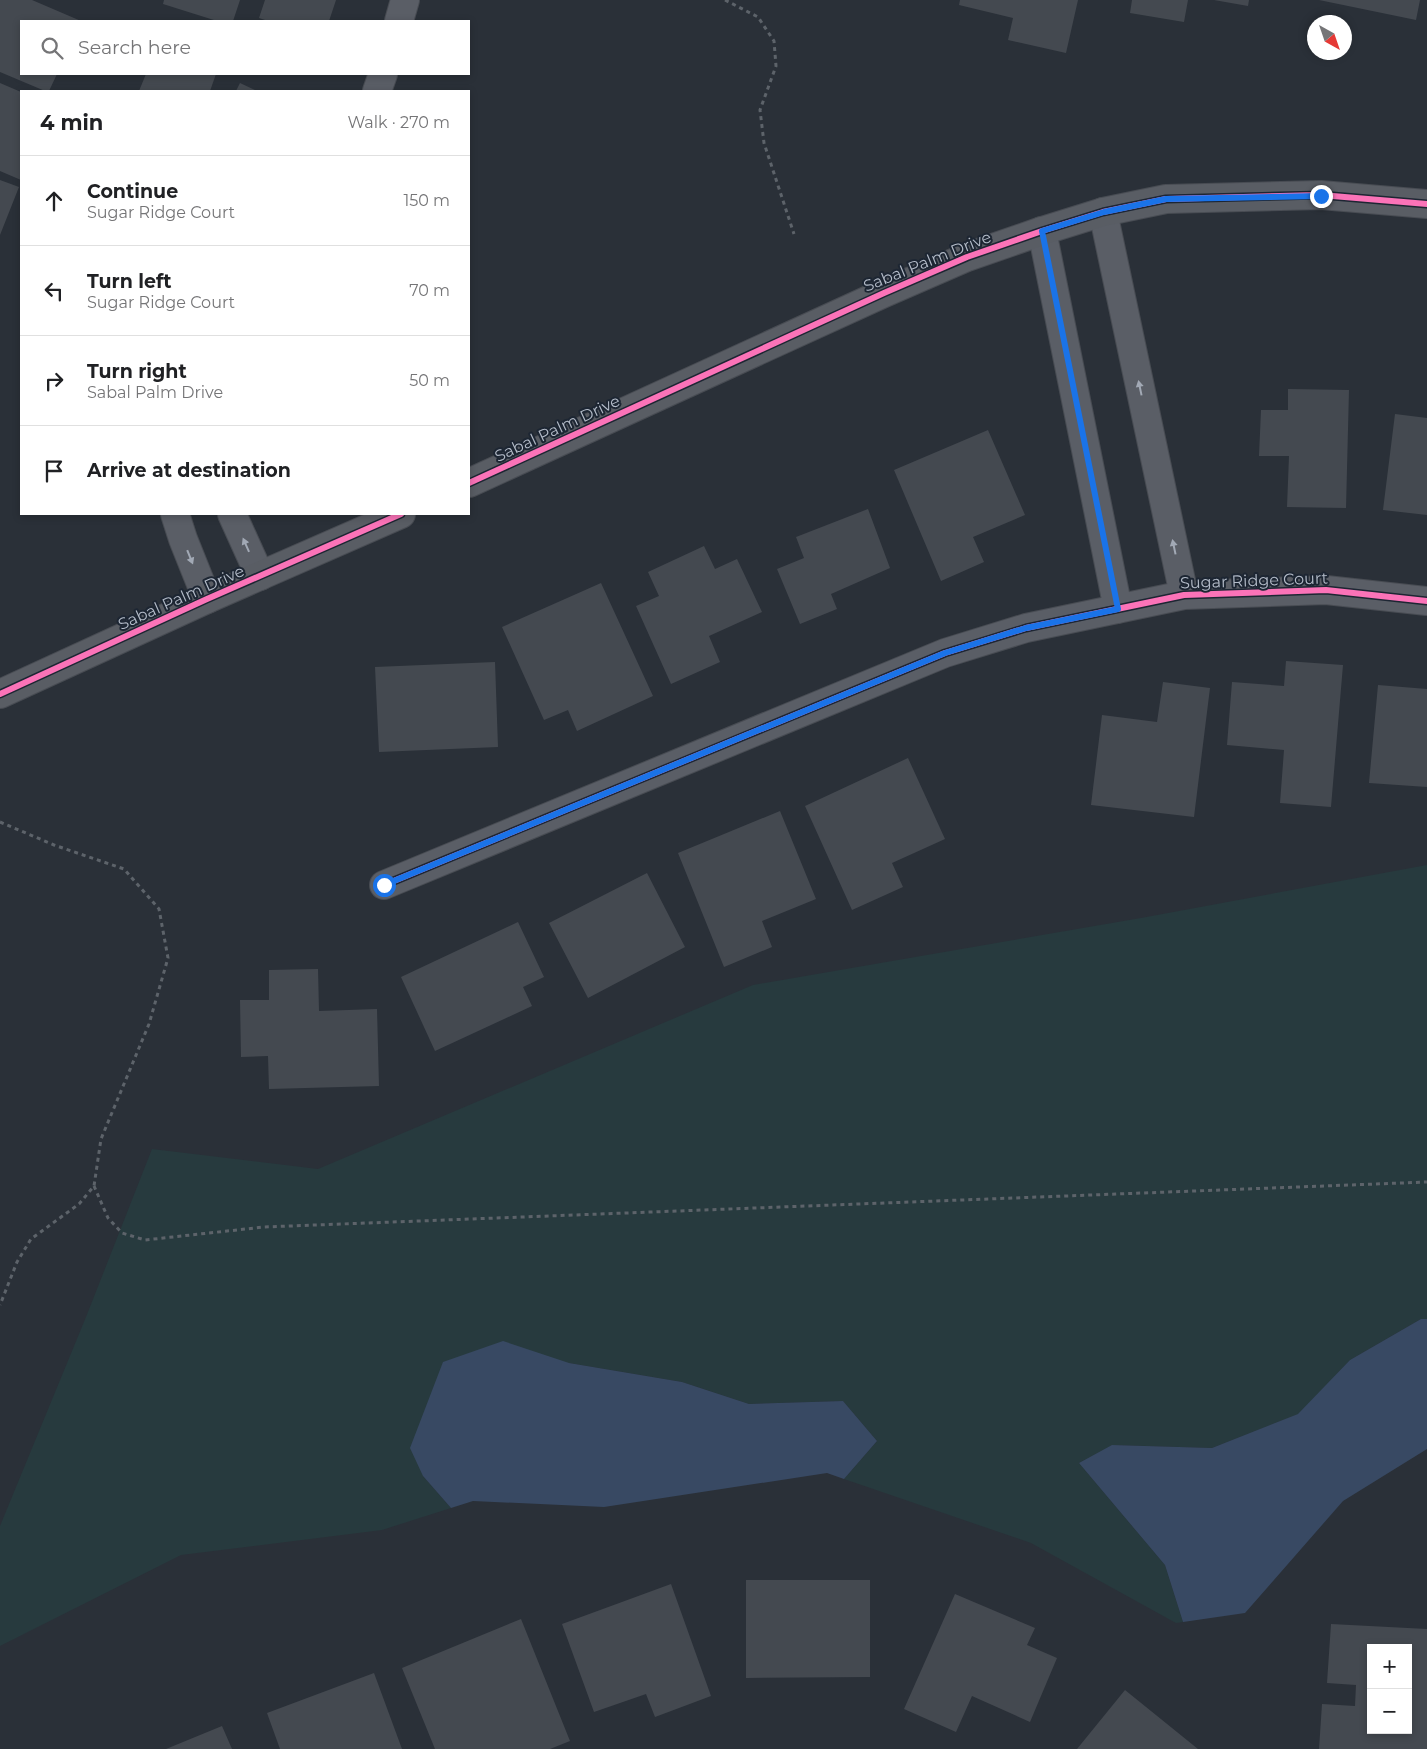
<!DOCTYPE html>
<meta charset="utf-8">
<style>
:root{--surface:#fff;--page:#f6f6f6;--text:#202124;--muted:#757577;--line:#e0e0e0}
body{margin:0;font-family:Montserrat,sans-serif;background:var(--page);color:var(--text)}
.controls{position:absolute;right:15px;bottom:15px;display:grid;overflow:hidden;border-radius:0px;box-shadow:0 2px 8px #0003}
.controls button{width:45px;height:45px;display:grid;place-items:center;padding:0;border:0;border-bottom:1px solid var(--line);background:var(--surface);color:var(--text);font:25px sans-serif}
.compass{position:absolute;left:1307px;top:15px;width:45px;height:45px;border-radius:50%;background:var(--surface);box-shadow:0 2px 8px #0003;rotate:140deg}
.stop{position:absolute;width:15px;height:15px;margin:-11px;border:4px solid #1a73e8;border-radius:50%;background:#fff}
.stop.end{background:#1a73e8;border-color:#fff;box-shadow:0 1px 5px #0008}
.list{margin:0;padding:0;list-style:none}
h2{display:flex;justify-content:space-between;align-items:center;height:65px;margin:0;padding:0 20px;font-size:21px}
h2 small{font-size:16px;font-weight:400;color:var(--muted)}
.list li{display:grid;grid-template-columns:32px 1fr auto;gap:15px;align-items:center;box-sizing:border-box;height:90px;padding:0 20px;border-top:1px solid var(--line)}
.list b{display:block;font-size:19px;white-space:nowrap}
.list p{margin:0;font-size:16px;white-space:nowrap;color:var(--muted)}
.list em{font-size:16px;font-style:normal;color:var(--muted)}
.icon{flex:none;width:28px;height:28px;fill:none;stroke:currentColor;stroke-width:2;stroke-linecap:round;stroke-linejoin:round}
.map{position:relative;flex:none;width:1427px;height:1749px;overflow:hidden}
.search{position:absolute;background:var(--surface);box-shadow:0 2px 8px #0003;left:20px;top:20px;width:450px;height:55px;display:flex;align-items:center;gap:12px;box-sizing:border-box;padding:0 18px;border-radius:0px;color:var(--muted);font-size:19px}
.panel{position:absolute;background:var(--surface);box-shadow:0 2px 8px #0003;left:20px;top:90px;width:450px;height:425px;border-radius:0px}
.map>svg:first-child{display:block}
</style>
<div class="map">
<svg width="1427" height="1749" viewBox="0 0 1427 1749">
<rect width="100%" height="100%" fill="#2a3038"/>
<path fill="#273a3e" d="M 1427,865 L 1427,1319 L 1421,1319 L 1350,1360 L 1299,1414 L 1212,1448 L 1113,1445 L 1079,1463 L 1165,1565 L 1183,1622 L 1176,1623 L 1031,1543 L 844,1479 L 877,1441 L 843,1401 L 749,1404 L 682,1382 L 569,1363 L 423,1476 L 451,1508 L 382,1530 L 181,1555 L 0,1646 L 0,1526 L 86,1317 L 152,1149 L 318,1169 L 753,985 L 1141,918 Z"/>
<path fill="#384963" d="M 1421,1319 L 1427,1319 L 1427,1449 L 1343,1501 L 1245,1613 L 1183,1622 L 1165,1565 L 1079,1463 L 1112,1445 L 1212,1448 L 1298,1414 L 1350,1360 Z
M 503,1341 L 569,1363 L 682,1382 L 749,1404 L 843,1401 L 877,1441 L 844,1479 L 827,1473 L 604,1507 L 473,1501 L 451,1508 L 423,1476 L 410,1448 L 443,1362 Z"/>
<path fill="#444950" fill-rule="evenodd" d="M 0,0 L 32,0 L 81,21 L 21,21 L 21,74 L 57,74 L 49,91 L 45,91 L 0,72 Z
M 164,0 L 240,0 L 233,21 L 217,21 L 163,4 Z
M 265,0 L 336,0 L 329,21 L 268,21 L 259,18 Z
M 960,0 L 1078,0 L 1066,53 L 1008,40 L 1013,18 L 959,5 Z
M 1132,0 L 1188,0 L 1184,22 L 1130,13 Z
M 1214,0 L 1249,0 L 1248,6 Z
M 1319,0 L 1420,0 L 1416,20 Z
M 146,74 L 216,74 L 210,91 L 139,91 Z
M 0,83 L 21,92 L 21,180 L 0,171 Z
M 240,83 L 257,91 L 236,91 Z
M 0,180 L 19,187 L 0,235 Z
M 1288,389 L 1349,390 L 1346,508 L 1287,507 L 1289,456 L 1259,456 L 1261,410 L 1288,410 Z
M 1395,414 L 1427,418 L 1427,515 L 1383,510 Z
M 988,430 L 1025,515 L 973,537 L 984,562 L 941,581 L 894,470 Z
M 868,509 L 890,568 L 831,594 L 837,609 L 800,624 L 777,569 L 804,558 L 796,537 Z
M 704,546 L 715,569 L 737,559 L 762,612 L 709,636 L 720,662 L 671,684 L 636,606 L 659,596 L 648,572 Z
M 601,583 L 653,696 L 577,731 L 568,710 L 544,720 L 502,627 Z
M 1286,661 L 1343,665 L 1331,807 L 1280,803 L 1284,750 L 1227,745 L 1232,682 L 1284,686 Z
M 495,662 L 498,747 L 379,752 L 375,667 Z
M 1163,682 L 1210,688 L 1194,817 L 1091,805 L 1102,715 L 1157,722 Z
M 1378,685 L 1427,689 L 1427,787 L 1369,783 Z
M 908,758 L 945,839 L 892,863 L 903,887 L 852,910 L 805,806 Z
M 780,811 L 816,899 L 762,921 L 772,947 L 724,967 L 678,853 Z
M 647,873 L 685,947 L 588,998 L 549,923 Z
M 518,922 L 544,977 L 523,987 L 532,1006 L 435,1051 L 401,977 Z
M 318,969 L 319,1011 L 377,1009 L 379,1086 L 269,1089 L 268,1056 L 241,1057 L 240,1000 L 269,1000 L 269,970 Z
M 746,1580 L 870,1580 L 870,1677 L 746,1678 Z
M 671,1584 L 711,1696 L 655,1717 L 646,1694 L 594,1712 L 562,1624 Z
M 955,1594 L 1035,1628 L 1027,1645 L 1057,1658 L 1030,1722 L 972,1696 L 956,1732 L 904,1709 Z
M 521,1619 L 570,1741 L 550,1749 L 435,1749 L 402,1668 Z
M 1331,1624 L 1427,1629 L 1427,1749 L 1319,1749 L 1322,1704 L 1355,1706 L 1356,1685 L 1327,1683 ZM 1371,1648 L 1408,1648 L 1408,1730 L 1371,1730 Z
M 374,1673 L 402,1749 L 280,1749 L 267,1713 Z
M 1125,1690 L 1198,1749 L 1077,1749 Z
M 222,1726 L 232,1749 L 166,1749 Z"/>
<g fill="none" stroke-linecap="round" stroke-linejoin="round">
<defs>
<path id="street" d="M 399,21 L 405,0
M 377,91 L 383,74
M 1103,212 L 1184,595
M 1042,231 L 1118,609
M 175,514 L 183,539 L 207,599
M 232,514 L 260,576
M 384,885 L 945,653 L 1026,628 L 1184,595 L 1326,590 L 1427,601"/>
<path id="secondary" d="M 469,483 L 884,293 L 967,257 L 1042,231 L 1103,212 L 1166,199 L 1321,195 L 1427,204
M 0,694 L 207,599 L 401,514"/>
</defs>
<use href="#street" stroke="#484c53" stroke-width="30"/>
<use href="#secondary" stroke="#484c53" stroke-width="30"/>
<path stroke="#5d636a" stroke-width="3" stroke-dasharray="4 4" stroke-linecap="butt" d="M 725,0 L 758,17 L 774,41 L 776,66 L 760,110 L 764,143 L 794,234
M 0,822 L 54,845 L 124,869 L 159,909 L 168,958 L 149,1024 L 101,1139 L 94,1186 L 79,1204 L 31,1239 L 17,1262 L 0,1305
M 94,1186 L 108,1218 L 122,1233 L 145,1240 L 264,1227 L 1427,1182"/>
<use href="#street" stroke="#5a5e66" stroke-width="28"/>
<use href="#secondary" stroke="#595d64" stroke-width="28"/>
<defs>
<path id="cycleway" d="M 469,483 L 884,293 L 967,257 L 1042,231 L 1103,212 L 1166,199 L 1321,195 L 1427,204
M 0,694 L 207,599 L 401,514
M 384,885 L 945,653 L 1026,628 L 1184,595 L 1326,590 L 1427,601"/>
</defs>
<use href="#cycleway" stroke="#1d2633" stroke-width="9"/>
<use href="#cycleway" stroke="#fb73b8" stroke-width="6"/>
</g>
<defs><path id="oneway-solid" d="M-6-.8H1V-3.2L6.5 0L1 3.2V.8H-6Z" transform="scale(1.25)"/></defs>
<g fill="#a2a9b5">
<use href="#oneway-solid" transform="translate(1140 388) rotate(-102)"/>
<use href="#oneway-solid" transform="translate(246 545) rotate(-114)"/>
<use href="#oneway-solid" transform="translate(1174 547) rotate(-102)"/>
<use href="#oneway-solid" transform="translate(190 557) rotate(68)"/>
</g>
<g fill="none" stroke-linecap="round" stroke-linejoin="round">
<path stroke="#1a73e8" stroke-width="6" d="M 384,885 L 945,653 L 1026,628 L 1118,609 L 1042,231 L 1104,212 L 1166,199 L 1321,196"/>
</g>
<g text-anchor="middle" stroke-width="4" stroke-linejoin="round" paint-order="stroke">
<g font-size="16" fill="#b4bcc9" stroke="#1d2633">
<text transform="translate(927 261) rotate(-22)" y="6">Sabal Palm Drive</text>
<text transform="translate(557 428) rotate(-25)" y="6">Sabal Palm Drive</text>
<text transform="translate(1254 580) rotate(-2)" y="6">Sugar Ridge Court</text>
<text transform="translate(181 597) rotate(-24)" y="6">Sabal Palm Drive</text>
</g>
</g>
</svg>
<div class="controls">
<button>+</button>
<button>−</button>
</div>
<svg class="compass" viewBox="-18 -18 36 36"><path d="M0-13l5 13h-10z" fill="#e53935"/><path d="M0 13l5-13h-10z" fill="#757577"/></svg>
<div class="stop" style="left:384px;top:885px"></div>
<div class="stop end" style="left:1321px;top:196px"></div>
<div class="search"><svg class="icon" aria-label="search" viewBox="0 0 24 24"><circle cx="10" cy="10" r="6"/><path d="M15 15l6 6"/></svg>Search here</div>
<section class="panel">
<h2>4 min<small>Walk · 270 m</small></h2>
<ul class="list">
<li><svg class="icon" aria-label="ahead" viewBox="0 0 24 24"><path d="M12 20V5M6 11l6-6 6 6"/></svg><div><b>Continue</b><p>Sugar Ridge Court</p></div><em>150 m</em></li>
<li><svg class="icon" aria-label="left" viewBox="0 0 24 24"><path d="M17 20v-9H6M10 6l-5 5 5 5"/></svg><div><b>Turn left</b><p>Sugar Ridge Court</p></div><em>70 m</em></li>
<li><svg class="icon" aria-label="right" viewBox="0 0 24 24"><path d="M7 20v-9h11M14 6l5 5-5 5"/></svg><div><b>Turn right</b><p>Sabal Palm Drive</p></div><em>50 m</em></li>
<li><svg class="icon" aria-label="arrive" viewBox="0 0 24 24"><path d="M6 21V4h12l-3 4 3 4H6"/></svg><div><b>Arrive at destination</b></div></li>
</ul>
</section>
</div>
